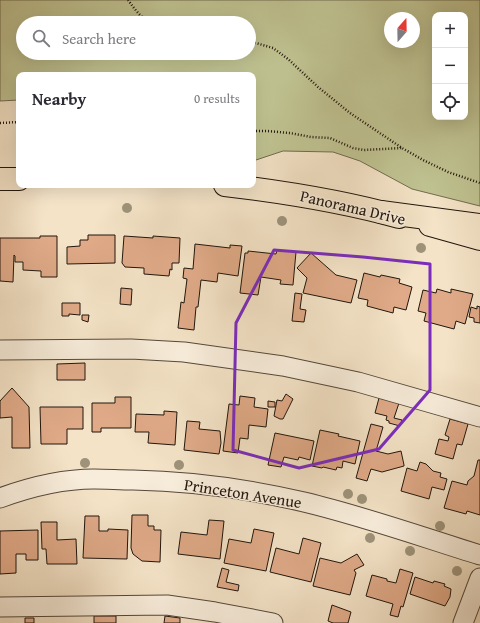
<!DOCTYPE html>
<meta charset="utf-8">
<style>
:root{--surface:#fff;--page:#f7f7f7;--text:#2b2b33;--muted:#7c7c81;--line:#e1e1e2}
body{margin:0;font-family:"Gentium Book Plus",serif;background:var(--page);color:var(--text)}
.controls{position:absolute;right:12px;top:12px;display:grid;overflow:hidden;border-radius:8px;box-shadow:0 4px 16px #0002}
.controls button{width:36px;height:36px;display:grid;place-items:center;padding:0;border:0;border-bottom:1px solid var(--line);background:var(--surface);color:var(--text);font:20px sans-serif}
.compass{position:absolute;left:384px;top:12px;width:36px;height:36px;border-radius:50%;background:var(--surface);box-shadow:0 4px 16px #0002;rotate:20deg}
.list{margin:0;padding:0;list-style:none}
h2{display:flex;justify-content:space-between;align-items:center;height:52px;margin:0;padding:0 16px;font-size:17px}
h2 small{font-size:13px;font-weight:400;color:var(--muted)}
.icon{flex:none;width:22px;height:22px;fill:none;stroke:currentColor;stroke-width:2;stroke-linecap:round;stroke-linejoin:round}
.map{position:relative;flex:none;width:480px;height:623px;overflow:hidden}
.search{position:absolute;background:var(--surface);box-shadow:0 4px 16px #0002;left:16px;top:16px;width:240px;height:44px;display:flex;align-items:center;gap:10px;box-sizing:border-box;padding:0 14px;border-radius:22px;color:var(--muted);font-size:15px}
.panel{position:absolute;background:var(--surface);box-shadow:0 4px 16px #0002;left:16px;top:72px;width:240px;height:116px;border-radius:8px}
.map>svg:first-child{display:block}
</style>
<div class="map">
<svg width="480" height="623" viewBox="0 0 480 623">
<rect width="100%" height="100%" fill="#f4e3c7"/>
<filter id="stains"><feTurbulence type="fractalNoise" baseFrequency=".005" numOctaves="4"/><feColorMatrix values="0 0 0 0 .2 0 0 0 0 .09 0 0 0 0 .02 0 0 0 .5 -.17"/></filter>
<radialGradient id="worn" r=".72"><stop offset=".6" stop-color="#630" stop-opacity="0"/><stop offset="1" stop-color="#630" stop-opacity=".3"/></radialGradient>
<path fill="#c0c392" stroke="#706c4f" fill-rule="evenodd" d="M 0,0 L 480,0 L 480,206 L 412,189 L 360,161 L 333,152 L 283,151 L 253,161 L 253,75 L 19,75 L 19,100 L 0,101 ZM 435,15 L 465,15 L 465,117 L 435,117 ZM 390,18 L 414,18 L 414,42 L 390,42 ZM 23,23 L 249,23 L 249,53 L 23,53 Z"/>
<path fill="#e0aa88" stroke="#20150c" d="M 88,235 L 115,235 L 115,263 L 67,264 L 67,247 L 80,246 L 80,240 L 88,240 Z
M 40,236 L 57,236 L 57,277 L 41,277 L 41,271 L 23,270 L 23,262 L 15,262 L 15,256 L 14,255 L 13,282 L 0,281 L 0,238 L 40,238 Z
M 124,236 L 153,238 L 153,236 L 180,238 L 179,263 L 172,263 L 172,270 L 170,269 L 169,276 L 144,274 L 144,268 L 125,267 L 122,263 Z
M 195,244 L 230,248 L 230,245 L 242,246 L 238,276 L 218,273 L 217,282 L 201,280 L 198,307 L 196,307 L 194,330 L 178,328 L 181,302 L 184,303 L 187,279 L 183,278 L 184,268 L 193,269 Z
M 277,250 L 296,252 L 293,285 L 280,284 L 281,280 L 261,277 L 258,295 L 240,293 L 245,253 L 248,253 L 248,251 L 276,254 Z
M 311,253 L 336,275 L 357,280 L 351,303 L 303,293 L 307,278 L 297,268 Z
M 364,273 L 380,277 L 381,275 L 400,279 L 399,283 L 412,287 L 406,310 L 394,307 L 393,313 L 367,306 L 368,300 L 358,298 Z
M 121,288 L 132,289 L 131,305 L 120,304 Z
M 437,289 L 451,293 L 451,289 L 473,294 L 465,324 L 456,321 L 454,329 L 424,321 L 426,313 L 418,311 L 423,290 L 436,293 Z
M 295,293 L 302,294 L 300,309 L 306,310 L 304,322 L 292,321 Z
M 62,303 L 80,303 L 80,315 L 69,314 L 69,316 L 62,316 Z
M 477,306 L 480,307 L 480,323 L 474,322 L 474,318 L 469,317 L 471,307 L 477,309 Z
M 82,315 L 89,315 L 88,322 L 82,320 Z
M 85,363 L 85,380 L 57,380 L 57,364 Z
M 12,388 L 29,407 L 30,448 L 12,448 L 12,417 L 0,418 L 0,401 Z
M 286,394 L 293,399 L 283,419 L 280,419 L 274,416 L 277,400 L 282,401 Z
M 240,396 L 255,398 L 254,407 L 268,409 L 266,427 L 249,425 L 248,439 L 240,438 L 238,453 L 223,451 L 229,404 L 239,405 Z
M 115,397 L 131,397 L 131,428 L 101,428 L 101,432 L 92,432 L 92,403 L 115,403 Z
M 379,398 L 399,403 L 394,418 L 402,420 L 400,426 L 389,423 L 389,421 L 386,420 L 387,416 L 375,413 Z
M 268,401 L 275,402 L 275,407 L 268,407 Z
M 40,407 L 83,407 L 83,429 L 67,429 L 67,444 L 41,444 Z
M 164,411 L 177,412 L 175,445 L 148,443 L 149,432 L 135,432 L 136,414 L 164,415 Z
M 450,419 L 468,424 L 462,445 L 457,444 L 453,459 L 435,454 L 439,439 L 448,441 L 449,437 L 445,435 Z
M 187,421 L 200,422 L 199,429 L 220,431 L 221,443 L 219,454 L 184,450 Z
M 371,424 L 383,427 L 376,451 L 388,454 L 401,451 L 404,465 L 404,466 L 382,472 L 371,469 L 367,481 L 356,478 Z
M 320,430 L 339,434 L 338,436 L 360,441 L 355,464 L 343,461 L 342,468 L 337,467 L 336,470 L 323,467 L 322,468 L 312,466 Z
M 275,433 L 314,441 L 310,460 L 299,457 L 298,460 L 284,457 L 281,467 L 268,465 Z
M 478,460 L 480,460 L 480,515 L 467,511 L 466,514 L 444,508 L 452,481 L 467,485 L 468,481 L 474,476 Z
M 420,462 L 426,464 L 433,471 L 441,473 L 440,477 L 447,479 L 444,490 L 432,487 L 429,499 L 401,491 L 407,468 L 417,471 Z
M 132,515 L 148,515 L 148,526 L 154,526 L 154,530 L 161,530 L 160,562 L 142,561 L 133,554 L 131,548 Z
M 85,516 L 99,516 L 99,531 L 108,531 L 108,529 L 128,530 L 127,559 L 83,558 Z
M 209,520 L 224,521 L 220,559 L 178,554 L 181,532 L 207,535 Z
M 41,522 L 57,522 L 57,540 L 76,539 L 77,564 L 47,564 L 46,549 L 42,549 Z
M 254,529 L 274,533 L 266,571 L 224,563 L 229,539 L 251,543 Z
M 38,530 L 38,560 L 26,560 L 26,554 L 16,554 L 16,573 L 0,574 L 0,531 Z
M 303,538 L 321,543 L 311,582 L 270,572 L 276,548 L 299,554 Z
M 357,554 L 364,565 L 354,570 L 356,573 L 350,595 L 313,586 L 320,558 L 341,563 Z
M 222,568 L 229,570 L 226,582 L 239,585 L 238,591 L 217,587 Z
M 400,569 L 413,573 L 403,607 L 401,606 L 398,617 L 390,615 L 393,604 L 366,596 L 372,575 L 387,579 L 387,581 L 396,583 Z
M 415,577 L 433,583 L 434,581 L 445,584 L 444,586 L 451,589 L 450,597 L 445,606 L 410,594 Z
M 332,605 L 351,612 L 348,623 L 333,623 L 328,621 Z
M 94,616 L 116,616 L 116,623 L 94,623 Z
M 165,616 L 180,618 L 180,623 L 164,623 Z
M 25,618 L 34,618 L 34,623 L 25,623 Z"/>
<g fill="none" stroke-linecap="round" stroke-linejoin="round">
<defs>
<path id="minor" d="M 0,350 L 131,349 L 184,352 L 283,366 L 358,382 L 480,417
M 0,498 C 30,487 62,479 94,479 C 107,479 120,480 133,480 C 191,481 248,489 304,502 C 363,516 422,537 480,555
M 0,607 L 167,605 L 215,612 L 273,623
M 463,623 L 480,578"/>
<path id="major" d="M 0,179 L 19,179
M 225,185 C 284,192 342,201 399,217
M 430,225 L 480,239"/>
<path id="highway" d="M 381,212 L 480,225"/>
</defs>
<use href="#minor" stroke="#55483b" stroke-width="21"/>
<use href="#major" stroke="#20150c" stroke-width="24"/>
<use href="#highway" stroke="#20150c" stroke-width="24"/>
<path stroke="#20150c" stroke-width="2.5" stroke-dasharray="1 2" stroke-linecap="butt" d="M 128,0 C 134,8 140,17 150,23
M 249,41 L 273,48 L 288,59 L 318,87 L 350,113 L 402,148 L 423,160 L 448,172 L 480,183
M 0,123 L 19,122
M 253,131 L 267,131 L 290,133 L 311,137 L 330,138 L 353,148 L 364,150 L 402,148"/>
<use href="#minor" stroke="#f8eddb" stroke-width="19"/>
<use href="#major" stroke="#f4e3c7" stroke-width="22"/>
<use href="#highway" stroke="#f4e3c7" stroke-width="22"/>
</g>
<g fill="#9e937a">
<circle cx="127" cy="208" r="5"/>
<circle cx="282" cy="221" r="5"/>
<circle cx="421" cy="248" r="5"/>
<circle cx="85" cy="463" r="5"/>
<circle cx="179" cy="465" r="5"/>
<circle cx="348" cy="494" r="5"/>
<circle cx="362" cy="499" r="5"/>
<circle cx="440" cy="526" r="5"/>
<circle cx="370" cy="538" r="5"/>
<circle cx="410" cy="551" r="5"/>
<circle cx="457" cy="571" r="5"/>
</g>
<path fill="none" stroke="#7b2cbf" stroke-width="3" stroke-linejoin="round" d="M 274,250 L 363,257 L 430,264 L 430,390 L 379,449 L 299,468 L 233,450 L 236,323 Z"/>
<g text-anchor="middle" stroke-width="3" stroke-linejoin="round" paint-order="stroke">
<g font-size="16" fill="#20150c" stroke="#f8eddb">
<text transform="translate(353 207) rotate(13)" y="6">Panorama Drive</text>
<text transform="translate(243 493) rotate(9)" y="6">Princeton Avenue</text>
</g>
</g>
<rect width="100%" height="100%" filter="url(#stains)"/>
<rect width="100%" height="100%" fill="url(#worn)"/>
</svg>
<div class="controls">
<button>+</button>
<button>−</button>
<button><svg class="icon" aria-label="locate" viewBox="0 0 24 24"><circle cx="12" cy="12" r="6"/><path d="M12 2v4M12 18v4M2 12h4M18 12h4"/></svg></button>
</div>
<svg class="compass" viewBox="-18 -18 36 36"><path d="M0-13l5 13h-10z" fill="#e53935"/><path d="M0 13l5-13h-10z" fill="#7c7c81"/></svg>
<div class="search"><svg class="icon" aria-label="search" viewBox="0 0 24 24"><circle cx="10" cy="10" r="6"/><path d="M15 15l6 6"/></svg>Search here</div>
<section class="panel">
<h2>Nearby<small>0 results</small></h2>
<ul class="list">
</ul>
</section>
</div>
